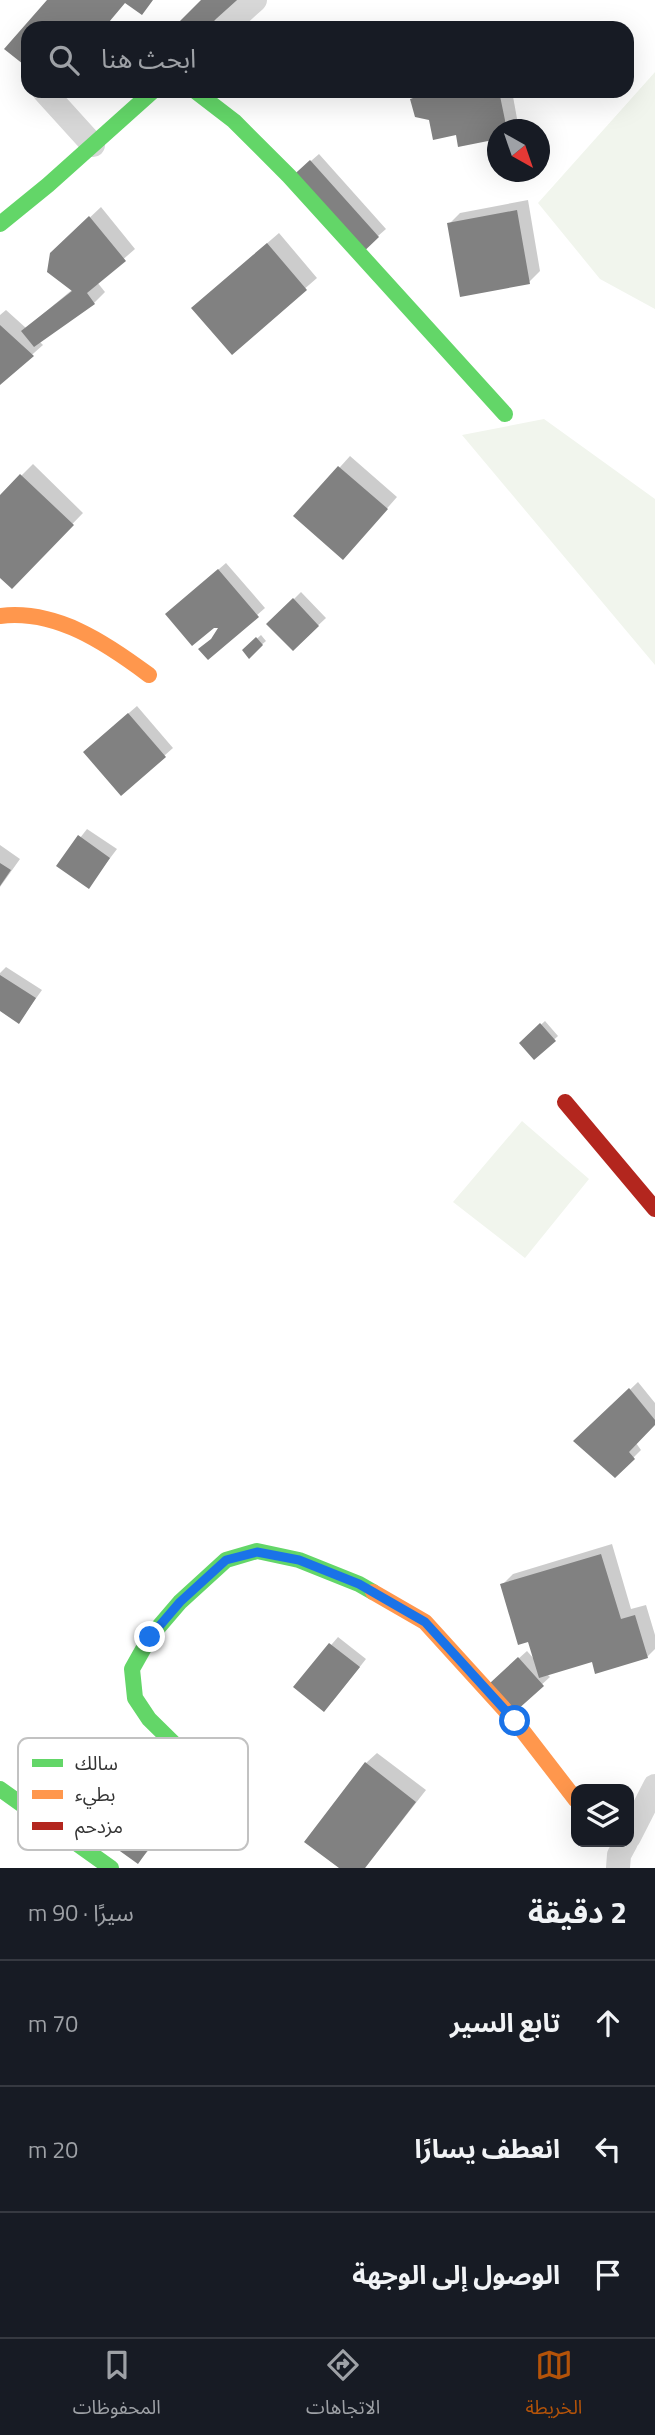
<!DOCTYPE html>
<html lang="ar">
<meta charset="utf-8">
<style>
:root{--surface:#171b24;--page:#20242c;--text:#f1f3f6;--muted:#9ea1a6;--line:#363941;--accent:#b45309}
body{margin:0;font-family:"Titillium Web","Noto Sans Arabic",sans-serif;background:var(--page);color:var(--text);direction:rtl}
.controls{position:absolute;right:21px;bottom:21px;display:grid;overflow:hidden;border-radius:14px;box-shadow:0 7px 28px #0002}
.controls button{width:63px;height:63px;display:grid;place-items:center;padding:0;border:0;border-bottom:2px solid var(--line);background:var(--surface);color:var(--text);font:35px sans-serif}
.compass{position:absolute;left:487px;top:119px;width:63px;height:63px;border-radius:50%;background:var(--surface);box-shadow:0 7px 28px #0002;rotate:140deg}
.stop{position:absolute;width:21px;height:21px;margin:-16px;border:5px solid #1a73e8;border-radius:50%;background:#fff}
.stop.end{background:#1a73e8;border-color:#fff;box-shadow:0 2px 7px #0008}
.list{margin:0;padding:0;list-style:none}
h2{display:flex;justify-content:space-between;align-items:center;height:91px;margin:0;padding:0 28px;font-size:30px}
h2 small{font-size:23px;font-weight:400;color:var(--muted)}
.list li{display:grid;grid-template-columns:46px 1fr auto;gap:21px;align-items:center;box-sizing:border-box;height:126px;padding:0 28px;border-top:2px solid var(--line)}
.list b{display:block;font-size:26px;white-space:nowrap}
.list em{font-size:23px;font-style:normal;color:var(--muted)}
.icon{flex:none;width:38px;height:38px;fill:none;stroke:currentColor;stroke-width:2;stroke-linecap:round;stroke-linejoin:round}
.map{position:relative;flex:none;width:655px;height:1868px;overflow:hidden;direction:ltr}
.search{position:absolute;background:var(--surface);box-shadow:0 7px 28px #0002;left:21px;right:21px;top:21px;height:77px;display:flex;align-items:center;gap:18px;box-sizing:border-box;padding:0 24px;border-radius:21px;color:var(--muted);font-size:26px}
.sheet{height:469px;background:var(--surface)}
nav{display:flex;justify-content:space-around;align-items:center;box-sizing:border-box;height:98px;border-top:2px solid var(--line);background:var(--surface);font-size:19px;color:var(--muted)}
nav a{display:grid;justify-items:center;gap:4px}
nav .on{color:var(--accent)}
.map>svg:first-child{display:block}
</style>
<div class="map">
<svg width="655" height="1868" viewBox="0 0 655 1868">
<rect width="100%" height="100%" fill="#fff"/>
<path fill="#f1f5ed" d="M 655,72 L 655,309 L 600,279 L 538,203 Z
M 544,419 L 655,499 L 655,665 L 462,435 Z
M 522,1121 L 589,1179 L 525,1258 L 453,1202 Z"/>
<path fill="#0003" d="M 420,91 L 512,91 L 518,124 L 513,130 L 457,133 L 430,118 L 412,99 Z
M 319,154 L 386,229 L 378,236 L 296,174 Z
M 528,200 L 540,271 L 529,282 L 449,224 L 460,213 Z
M 101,207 L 135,249 L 97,282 L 105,292 L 94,303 L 39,341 L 43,345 L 0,383 L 0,315 L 6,310 L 26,328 L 73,289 L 51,254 Z
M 279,233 L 317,278 L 232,352 L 205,297 Z
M 350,456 L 397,497 L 354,546 L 296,516 Z
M 33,464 L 83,513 L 12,586 L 0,575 L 0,497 Z
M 226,563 L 265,608 L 208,658 L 214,637 L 222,625 L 175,607 Z
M 301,592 L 326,618 L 293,649 L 269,624 Z
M 261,635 L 266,641 L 249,656 L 244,650 Z
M 137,706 L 173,748 L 121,794 L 92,745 Z
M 87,829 L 117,849 L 89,886 L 59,865 Z
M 0,845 L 20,859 L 0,887 Z
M 6,967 L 42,990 L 19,1022 L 0,1009 L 0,973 Z
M 545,1021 L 558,1036 L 534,1058 L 521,1043 Z
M 638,1382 L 655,1403 L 655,1423 L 636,1443 L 641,1450 L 615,1476 L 576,1441 Z
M 612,1544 L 631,1609 L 646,1605 L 655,1635 L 655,1649 L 647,1657 L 593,1660 L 547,1674 L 550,1677 L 516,1708 L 500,1675 L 527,1651 L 535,1660 L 529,1640 L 502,1585 L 513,1574 Z
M 338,1637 L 366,1659 L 332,1702 L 296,1686 Z
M 377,1753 L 426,1790 L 365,1868 L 342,1868 L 366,1763 Z
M 127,1760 L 185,1801 L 148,1851 L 138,1862 L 117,1770 Z"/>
<path fill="#818181" d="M 47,0 L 153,0 L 142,15 L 125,3 L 104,28 L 28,28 L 28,68 L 4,49 Z
M 201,0 L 242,0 L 215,28 L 187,28 L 180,21 Z
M 435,91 L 499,91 L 507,130 L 498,130 L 498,139 L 458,147 L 456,135 L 433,140 L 429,120 L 415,117 L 410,99 Z
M 310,160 L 379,237 L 356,259 L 287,181 Z
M 517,210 L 530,284 L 460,297 L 447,223 Z
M 89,216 L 126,261 L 87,293 L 95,304 L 34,347 L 21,331 L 72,291 L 47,272 L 50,253 Z
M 267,243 L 307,290 L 232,355 L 191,308 Z
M 0,325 L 34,356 L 0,385 Z
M 338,466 L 388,509 L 343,560 L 293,516 Z
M 20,474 L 74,525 L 12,589 L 0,578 L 0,495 Z
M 218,569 L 259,617 L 208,660 L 198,649 L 211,639 L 218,628 L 214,628 L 192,646 L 165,614 Z
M 293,598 L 319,626 L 293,651 L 266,624 Z
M 256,637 L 263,645 L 249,659 L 242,650 Z
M 128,713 L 166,757 L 121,796 L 83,752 Z
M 78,835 L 110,858 L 89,889 L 56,866 Z
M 0,863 L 11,870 L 0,886 Z
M 0,975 L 36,998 L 19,1024 L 0,1011 Z
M 540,1023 L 556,1041 L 534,1060 L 519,1043 Z
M 629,1388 L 655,1420 L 655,1425 L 629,1452 L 635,1459 L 615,1478 L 573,1441 Z
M 601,1554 L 621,1619 L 635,1615 L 648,1658 L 595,1674 L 592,1662 L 539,1678 L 528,1642 L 518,1645 L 500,1584 Z
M 329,1643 L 360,1667 L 324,1712 L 293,1687 Z
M 518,1657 L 544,1686 L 516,1711 L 490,1683 Z
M 365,1762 L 416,1802 L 365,1868 L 339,1868 L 304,1842 Z
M 115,1769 L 175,1812 L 138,1864 L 78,1821 Z"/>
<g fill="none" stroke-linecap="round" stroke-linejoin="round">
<path stroke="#d7d7d7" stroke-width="24" d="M 224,28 L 255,0
M 44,91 L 93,145
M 629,1837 L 655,1786
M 618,1868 L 619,1855 L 626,1842"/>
<path stroke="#63d668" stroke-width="16" d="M 195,91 L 234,121 L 289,176 L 505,414
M 0,224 L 48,185 L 153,91
M 213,1782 L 149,1719 L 135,1698 L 132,1669 L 150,1637 L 180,1602 L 226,1560 L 257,1551 L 299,1560 L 359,1584 L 373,1592
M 0,1789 L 111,1868"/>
<path stroke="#ff974d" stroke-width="16" d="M 0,616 C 56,609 106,643 149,675
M 373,1592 L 425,1622 L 515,1721 L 576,1800"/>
<path stroke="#b3261e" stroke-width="16" d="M 565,1102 L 655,1209"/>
</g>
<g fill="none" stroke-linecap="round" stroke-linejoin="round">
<path stroke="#1a73e8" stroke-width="9" d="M 150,1637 L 180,1602 L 226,1560 L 257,1552 L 299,1560 L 359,1584 L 425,1622 L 515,1721"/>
</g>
<rect x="18" y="1738" width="230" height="112" rx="10" fill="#fff" stroke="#c2c2c2" stroke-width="2"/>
<rect x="32" y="1759" width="31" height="8" fill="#63d668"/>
<rect x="32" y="1790" width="31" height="9" fill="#ff974d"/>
<rect x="32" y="1822" width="31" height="8" fill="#b3261e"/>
<g font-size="19" fill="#333">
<text x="75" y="1770">سالك</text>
<text x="75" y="1801">بطيء</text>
<text x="75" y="1833">مزدحم</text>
</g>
</svg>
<div class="controls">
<button><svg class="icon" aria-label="layers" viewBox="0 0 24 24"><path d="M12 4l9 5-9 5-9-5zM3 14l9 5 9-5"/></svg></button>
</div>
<svg class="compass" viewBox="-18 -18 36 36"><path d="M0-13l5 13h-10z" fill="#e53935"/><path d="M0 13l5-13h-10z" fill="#9ea1a6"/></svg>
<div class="stop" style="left:515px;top:1721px"></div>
<div class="stop end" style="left:150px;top:1637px"></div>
<div class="search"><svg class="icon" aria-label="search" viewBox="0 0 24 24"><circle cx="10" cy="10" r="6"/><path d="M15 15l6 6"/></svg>ابحث هنا</div>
</div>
<section class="sheet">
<h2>2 دقيقة<small>سيرًا · 90 m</small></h2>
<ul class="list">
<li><svg class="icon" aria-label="ahead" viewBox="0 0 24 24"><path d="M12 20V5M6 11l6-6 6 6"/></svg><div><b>تابع السير</b></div><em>70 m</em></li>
<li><svg class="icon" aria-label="left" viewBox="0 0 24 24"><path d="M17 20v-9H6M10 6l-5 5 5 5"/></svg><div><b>انعطف يسارًا</b></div><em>20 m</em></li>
<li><svg class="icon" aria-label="arrive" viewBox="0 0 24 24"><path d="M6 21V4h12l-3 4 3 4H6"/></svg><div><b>الوصول إلى الوجهة</b></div></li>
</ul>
</section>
<nav>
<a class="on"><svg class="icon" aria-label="map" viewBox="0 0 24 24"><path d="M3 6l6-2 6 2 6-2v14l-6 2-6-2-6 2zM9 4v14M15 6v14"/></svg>الخريطة</a>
<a><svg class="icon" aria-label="directions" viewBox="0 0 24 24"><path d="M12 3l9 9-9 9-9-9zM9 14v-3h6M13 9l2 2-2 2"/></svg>الاتجاهات</a>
<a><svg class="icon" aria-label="saved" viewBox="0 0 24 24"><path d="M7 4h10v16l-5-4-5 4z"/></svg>المحفوظات</a>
</nav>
